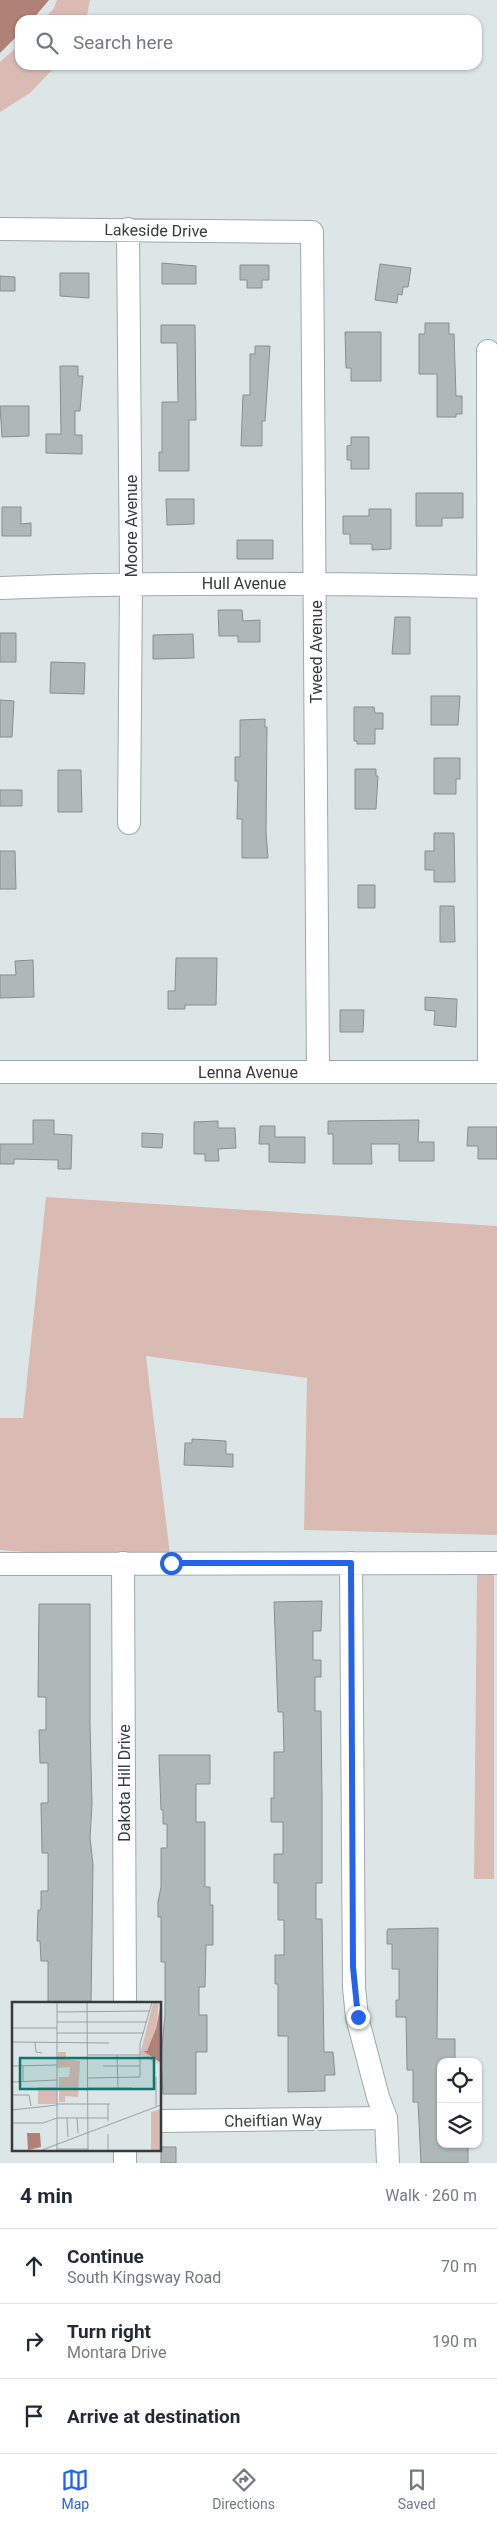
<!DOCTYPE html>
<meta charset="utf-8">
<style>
:root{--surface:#fff;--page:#f2f2f3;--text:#1f2937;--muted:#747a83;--line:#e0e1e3;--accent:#2563eb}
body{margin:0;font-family:Roboto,sans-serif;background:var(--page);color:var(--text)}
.controls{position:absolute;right:15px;bottom:15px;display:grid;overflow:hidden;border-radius:10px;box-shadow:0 1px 4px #0004}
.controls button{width:45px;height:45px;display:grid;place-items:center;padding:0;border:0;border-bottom:1px solid var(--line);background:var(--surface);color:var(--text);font:25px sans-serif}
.stop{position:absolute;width:15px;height:15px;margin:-11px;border:4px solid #2563eb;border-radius:50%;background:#fff}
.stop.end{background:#2563eb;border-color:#fff;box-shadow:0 1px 5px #0008}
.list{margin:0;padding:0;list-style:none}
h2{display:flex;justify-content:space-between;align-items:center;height:65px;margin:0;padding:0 20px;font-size:21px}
h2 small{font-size:16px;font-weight:400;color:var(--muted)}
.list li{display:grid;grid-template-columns:32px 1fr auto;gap:15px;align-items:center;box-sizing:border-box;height:75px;padding:0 20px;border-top:1px solid var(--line)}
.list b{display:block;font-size:19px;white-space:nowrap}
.list p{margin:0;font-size:16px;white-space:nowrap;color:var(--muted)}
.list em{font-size:16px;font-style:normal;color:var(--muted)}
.icon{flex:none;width:28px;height:28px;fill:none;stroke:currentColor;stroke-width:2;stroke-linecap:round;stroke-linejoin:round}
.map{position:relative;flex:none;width:497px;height:2163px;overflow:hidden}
.search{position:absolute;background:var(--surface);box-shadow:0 1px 4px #0004;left:15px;right:15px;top:15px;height:55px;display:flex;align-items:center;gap:12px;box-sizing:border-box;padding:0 18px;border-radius:15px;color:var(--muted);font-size:19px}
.sheet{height:290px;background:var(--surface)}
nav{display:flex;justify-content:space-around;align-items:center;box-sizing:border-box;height:70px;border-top:1px solid var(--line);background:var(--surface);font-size:14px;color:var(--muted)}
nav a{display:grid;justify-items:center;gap:2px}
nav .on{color:var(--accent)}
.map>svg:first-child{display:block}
</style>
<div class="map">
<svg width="497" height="2163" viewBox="0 0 497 2163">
<rect width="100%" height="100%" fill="#dce6e7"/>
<path fill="#d9bbb4" d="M 57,0 L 90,0 L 86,20 L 43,20 L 54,8 Z
M 20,44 L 20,65 L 55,67 L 30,93 L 0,112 L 0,62 Z
M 46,1197 L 497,1226 L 497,1535 L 304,1530 L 307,1378 L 146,1356 L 171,1563 L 0,1550 L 0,1418 L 23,1418 Z
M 477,1571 L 494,1571 L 494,1879 L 474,1879 Z"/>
<path fill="#af8177" d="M 0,0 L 49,0 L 32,20 L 20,20 L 20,33 L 0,53 Z"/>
<path fill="#aeb8b9" stroke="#869090" d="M 162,263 L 196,266 L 196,284 L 162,284 Z
M 380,264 L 411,268 L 408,287 L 403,287 L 402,295 L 398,294 L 397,303 L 375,300 Z
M 240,265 L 269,265 L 269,280 L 262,280 L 262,288 L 247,288 L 247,280 L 240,280 Z
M 60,273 L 89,273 L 89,298 L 60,296 Z
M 0,276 L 15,277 L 15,291 L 0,291 Z
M 425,323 L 449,323 L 449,334 L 454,334 L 456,396 L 462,396 L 462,414 L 456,414 L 456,417 L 437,417 L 437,374 L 419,374 L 419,334 L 425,334 Z
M 161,325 L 195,325 L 196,420 L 189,420 L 189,471 L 159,471 L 159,452 L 162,452 L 162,402 L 178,402 L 177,343 L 161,343 Z
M 345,332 L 381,332 L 381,381 L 351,381 L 351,368 L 346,368 Z
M 255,346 L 270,346 L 265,421 L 262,421 L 262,446 L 241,446 L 243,395 L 250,395 L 250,354 L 255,354 Z
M 60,366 L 78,366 L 78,376 L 83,376 L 80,411 L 75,411 L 75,435 L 82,435 L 82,454 L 46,453 L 46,434 L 61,434 Z
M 0,406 L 29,406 L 29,436 L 2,437 Z
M 351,437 L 369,437 L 369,469 L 351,469 L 351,460 L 347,460 L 347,446 L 351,445 Z
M 416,493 L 463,493 L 463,518 L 442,518 L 442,526 L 416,526 Z
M 166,499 L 194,499 L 194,524 L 167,525 Z
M 2,507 L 21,507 L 21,524 L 31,523 L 31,536 L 2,536 Z
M 369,509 L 391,509 L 391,549 L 372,550 L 372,544 L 350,544 L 350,534 L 343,534 L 343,516 L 369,516 Z
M 237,540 L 273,540 L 273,559 L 237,559 Z
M 218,610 L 242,610 L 243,621 L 260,620 L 260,642 L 238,642 L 238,636 L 219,636 Z
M 395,617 L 410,617 L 410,654 L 392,654 Z
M 0,633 L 16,633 L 16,662 L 0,662 Z
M 193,634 L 194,658 L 153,659 L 153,635 Z
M 51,662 L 85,663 L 84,694 L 50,693 Z
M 431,696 L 460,696 L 458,725 L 431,725 Z
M 0,700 L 14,701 L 12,737 L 0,737 Z
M 354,707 L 374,707 L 375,713 L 383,713 L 383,729 L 375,729 L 375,744 L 357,744 L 357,741 L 354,741 Z
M 265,719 L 265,727 L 267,727 L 266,832 L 268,858 L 242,858 L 242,819 L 237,819 L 238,781 L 235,781 L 235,757 L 240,757 L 240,720 Z
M 434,758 L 460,758 L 460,779 L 456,779 L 456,794 L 434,794 Z
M 355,769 L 376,769 L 376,776 L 378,776 L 376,809 L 355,809 Z
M 58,770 L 81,770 L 82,812 L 58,812 Z
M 0,790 L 22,790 L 22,806 L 0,806 Z
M 434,833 L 454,833 L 455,882 L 434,882 L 434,870 L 425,870 L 425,851 L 434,851 Z
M 0,851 L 15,851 L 16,889 L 0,889 Z
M 358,885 L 375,885 L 375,908 L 358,908 Z
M 440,906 L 454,906 L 455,942 L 440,942 Z
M 176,958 L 217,958 L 216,1005 L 185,1005 L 185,1009 L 168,1009 L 168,991 L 175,991 Z
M 33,960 L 34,997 L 0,998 L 0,975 L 16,975 L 15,961 Z
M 425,997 L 457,999 L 456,1027 L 434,1025 L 435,1011 L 425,1010 Z
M 340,1010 L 364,1010 L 363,1032 L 340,1032 Z
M 33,1120 L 54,1120 L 54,1134 L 72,1135 L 71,1169 L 58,1169 L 58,1160 L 14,1159 L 14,1164 L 0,1164 L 0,1144 L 33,1144 Z
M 419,1120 L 418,1142 L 434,1142 L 434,1161 L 399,1161 L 399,1144 L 371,1144 L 372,1164 L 333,1164 L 333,1134 L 328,1134 L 328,1121 Z
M 218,1121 L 218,1128 L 235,1128 L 236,1148 L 218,1149 L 219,1161 L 205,1161 L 205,1154 L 194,1154 L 194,1122 Z
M 260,1126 L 275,1126 L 275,1137 L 305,1137 L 305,1163 L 269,1162 L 269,1144 L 259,1144 Z
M 468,1127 L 497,1127 L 497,1159 L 478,1159 L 478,1146 L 467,1146 Z
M 142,1133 L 163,1134 L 162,1148 L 142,1147 Z
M 192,1439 L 226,1441 L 226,1454 L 233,1454 L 233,1467 L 184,1465 L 185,1443 L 192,1443 Z
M 322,1601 L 321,1631 L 313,1631 L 313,1660 L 321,1660 L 321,1677 L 315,1677 L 315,1711 L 321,1711 L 322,1798 L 322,1883 L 316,1883 L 316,1919 L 322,1919 L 324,2052 L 333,2052 L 335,2075 L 325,2075 L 325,2091 L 288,2092 L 288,2036 L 278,2036 L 278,1984 L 275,1984 L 275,1955 L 284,1955 L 284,1920 L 278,1920 L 278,1883 L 274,1883 L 274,1854 L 283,1854 L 283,1822 L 271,1822 L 271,1798 L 274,1798 L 274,1752 L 284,1752 L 283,1712 L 278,1712 L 274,1602 Z
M 39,1604 L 90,1604 L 90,1724 L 92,1804 L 90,1838 L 93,1864 L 91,2003 L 48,2003 L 48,1961 L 41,1961 L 40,1941 L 37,1941 L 38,1910 L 41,1910 L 41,1891 L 48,1891 L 48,1853 L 42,1853 L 41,1803 L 48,1803 L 48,1763 L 40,1763 L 39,1730 L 46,1730 L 46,1697 L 38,1697 Z
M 159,1755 L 210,1755 L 210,1784 L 196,1784 L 196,1822 L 205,1822 L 205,1887 L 210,1887 L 210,1905 L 213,1905 L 213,1945 L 206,1945 L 205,1987 L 199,1987 L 199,2015 L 207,2015 L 207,2052 L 196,2052 L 196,2094 L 163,2094 L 161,2058 L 165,2015 L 165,1962 L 161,1962 L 161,1917 L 158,1917 L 158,1902 L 161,1887 L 161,1848 L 167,1848 L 167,1824 L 163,1824 L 163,1810 L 161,1810 Z
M 438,1928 L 437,2039 L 455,2039 L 455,2062 L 441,2062 L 441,2144 L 468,2144 L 468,2163 L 421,2163 L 418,2102 L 413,2102 L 413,2070 L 407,2070 L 406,2017 L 396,2017 L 396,2000 L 399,2000 L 399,1969 L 392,1969 L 392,1944 L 387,1944 L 387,1931 L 388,1929 Z
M 161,2147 L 176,2147 L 176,2163 L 161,2163 Z"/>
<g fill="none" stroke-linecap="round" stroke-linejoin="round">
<defs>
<path id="minor" d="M 0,229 L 312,232 L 318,1072
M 128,229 L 131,583 L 129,823
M 488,351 L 489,1072
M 0,588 C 163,582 325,583 488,587
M 0,1072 L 497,1072
M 123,1563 L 125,2003
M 351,1563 L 354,1988 L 357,2017 L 378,2097 L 386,2118 L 388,2163
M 0,1564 L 497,1563
M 160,2121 L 386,2118
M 125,2149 L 125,2163"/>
</defs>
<use href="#minor" stroke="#9fa9aa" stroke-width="24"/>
<use href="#minor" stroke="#fff" stroke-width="22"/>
</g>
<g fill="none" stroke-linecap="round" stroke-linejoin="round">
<path stroke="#2563eb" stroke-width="6" d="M 171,1563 L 351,1563 L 353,1967 L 358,2017"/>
</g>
<g text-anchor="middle" stroke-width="4" stroke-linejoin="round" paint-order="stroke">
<g font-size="16" fill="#373b3b" stroke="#fff">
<text transform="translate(156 230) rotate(1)" y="6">Lakeside Drive</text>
<text transform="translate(131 526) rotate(-90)" y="6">Moore Avenue</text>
<text x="244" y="589">Hull Avenue</text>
<text transform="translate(316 652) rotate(-90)" y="6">Tweed Avenue</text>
<text x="248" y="1078">Lenna Avenue</text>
<text transform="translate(124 1783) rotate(-90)" y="6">Dakota Hill Drive</text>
<text transform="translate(273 2120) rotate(-1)" y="6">Cheiftian Way</text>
</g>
</g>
<g transform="translate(12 2002)">
<rect width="149" height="149" fill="#dce6e7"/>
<path d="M 147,0 L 144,27 L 135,52 L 149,63 L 128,53 L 141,1 ZM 46,50 L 54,50 L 54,57 L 68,59 L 66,95 L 53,94 L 53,100 L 47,100 L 47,75 L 57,75 L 58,65 L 45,66 ZM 26,85 L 45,85 L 45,102 L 26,102 ZM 149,107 L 149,148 L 139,148 L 139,110 Z" fill="#d9bbb4"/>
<path d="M 149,0 L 149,61 L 131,49 L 135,49 L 144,27 ZM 15,131 L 28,131 L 29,145 L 16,148 Z" fill="#af8177"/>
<path fill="none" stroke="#9aa2a2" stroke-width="1" d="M 75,0 L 76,148M 45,10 L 137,9M 45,20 L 134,20M 0,26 L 45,26M 45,31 L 132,31M 0,40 L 97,41M 23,40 L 24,50 L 30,51M 76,53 L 128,53M 105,53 L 106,86M 0,64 L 45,63M 11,64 L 11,80M 91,64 L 128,64M 76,76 L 128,75 L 128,42 L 140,0M 0,80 L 45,78M 76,86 L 120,86M 0,93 L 17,93 L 19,104M 45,102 L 98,102M 144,104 L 144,75M 0,108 L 45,103M 55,116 L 56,135M 65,116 L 66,131M 96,119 L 96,102M 0,121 L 31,121 L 45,116 L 96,116M 96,132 L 96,148M 45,147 L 76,147M 30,148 L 149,103M 45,148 L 45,0"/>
<path fill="#0f766e" fill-opacity="0.15" stroke="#0f766e" stroke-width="2.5" d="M 8,56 L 142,56 L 142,87 L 8,87 Z"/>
<rect width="149" height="149" fill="none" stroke="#373b3b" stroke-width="2.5"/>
</g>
</svg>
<div class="controls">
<button><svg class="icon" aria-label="locate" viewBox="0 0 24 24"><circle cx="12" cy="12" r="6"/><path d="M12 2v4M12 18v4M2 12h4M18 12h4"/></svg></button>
<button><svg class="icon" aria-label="layers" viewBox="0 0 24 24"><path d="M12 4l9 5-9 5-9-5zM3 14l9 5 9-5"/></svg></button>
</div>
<div class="stop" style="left:171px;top:1563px"></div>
<div class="stop end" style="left:358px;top:2017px"></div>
<div class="search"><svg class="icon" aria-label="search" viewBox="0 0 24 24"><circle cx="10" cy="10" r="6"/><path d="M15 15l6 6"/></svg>Search here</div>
</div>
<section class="sheet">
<h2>4 min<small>Walk · 260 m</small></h2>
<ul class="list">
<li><svg class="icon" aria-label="ahead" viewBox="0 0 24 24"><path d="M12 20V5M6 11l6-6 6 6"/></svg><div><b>Continue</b><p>South Kingsway Road</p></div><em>70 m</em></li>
<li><svg class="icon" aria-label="right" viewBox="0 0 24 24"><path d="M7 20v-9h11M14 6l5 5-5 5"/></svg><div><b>Turn right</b><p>Montara Drive</p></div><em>190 m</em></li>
<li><svg class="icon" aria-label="arrive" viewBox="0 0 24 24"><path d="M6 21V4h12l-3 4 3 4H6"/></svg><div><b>Arrive at destination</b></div></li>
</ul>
</section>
<nav>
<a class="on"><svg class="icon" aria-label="map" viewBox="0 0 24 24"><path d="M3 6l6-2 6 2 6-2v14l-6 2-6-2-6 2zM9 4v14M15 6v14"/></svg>Map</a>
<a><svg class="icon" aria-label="directions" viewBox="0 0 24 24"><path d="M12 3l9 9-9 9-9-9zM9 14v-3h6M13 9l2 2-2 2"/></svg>Directions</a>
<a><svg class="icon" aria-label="saved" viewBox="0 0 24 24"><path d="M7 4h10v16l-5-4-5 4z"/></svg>Saved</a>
</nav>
